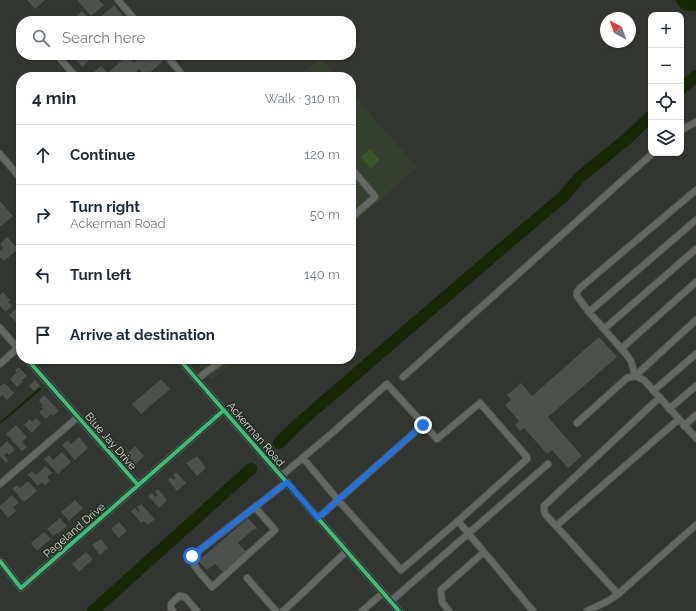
<!DOCTYPE html>
<meta charset="utf-8">
<style>
:root{--surface:#fff;--page:#f2f2f3;--text:#1f2937;--muted:#747a83;--line:#e0e1e3}
body{margin:0;font-family:Raleway,sans-serif;background:var(--page);color:var(--text)}
.controls{position:absolute;right:12px;top:12px;display:grid;overflow:hidden;border-radius:8px;box-shadow:0 1px 3px #0004}
.controls button{width:36px;height:36px;display:grid;place-items:center;padding:0;border:0;border-bottom:1px solid var(--line);background:var(--surface);color:var(--text);font:20px sans-serif}
.compass{position:absolute;left:600px;top:12px;width:36px;height:36px;border-radius:50%;background:var(--surface);box-shadow:0 1px 3px #0004;rotate:319deg}
.stop{position:absolute;width:12px;height:12px;margin:-9px;border:3px solid #1a73e8;border-radius:50%;background:#fff}
.stop.end{background:#1a73e8;border-color:#fff;box-shadow:0 1px 4px #0008}
.list{margin:0;padding:0;list-style:none}
h2{display:flex;justify-content:space-between;align-items:center;height:52px;margin:0;padding:0 16px;font-size:17px}
h2 small{font-size:13px;font-weight:400;color:var(--muted)}
.list li{display:grid;grid-template-columns:26px 1fr auto;gap:12px;align-items:center;box-sizing:border-box;height:60px;padding:0 16px;border-top:1px solid var(--line)}
.list b{display:block;font-size:15px;white-space:nowrap}
.list p{margin:0;font-size:13px;white-space:nowrap;color:var(--muted)}
.list em{font-size:13px;font-style:normal;color:var(--muted)}
.icon{flex:none;width:22px;height:22px;fill:none;stroke:currentColor;stroke-width:2;stroke-linecap:round;stroke-linejoin:round}
.map{position:relative;flex:none;width:696px;height:611px;overflow:hidden}
.search{position:absolute;background:var(--surface);box-shadow:0 1px 3px #0004;left:16px;top:16px;width:340px;height:44px;display:flex;align-items:center;gap:10px;box-sizing:border-box;padding:0 14px;border-radius:16px;color:var(--muted);font-size:15px}
.panel{position:absolute;background:var(--surface);box-shadow:0 1px 3px #0004;left:16px;top:72px;width:340px;height:292px;border-radius:16px}
.map>svg:first-child{display:block}
</style>
<div class="map">
<svg width="696" height="611" viewBox="0 0 696 611">
<rect width="100%" height="100%" fill="#323530"/>
<path fill="#353f2f" d="M 320,57 L 337,77 L 297,77 Z
M 351,92 L 417,167 L 351,226 Z
M 193,359 L 236,359 L 212,380 Z"/>
<path fill="#3c5525" d="M 370,149 L 380,160 L 371,168 L 361,157 Z"/>
<g fill="none" stroke-linecap="round" stroke-linejoin="round">
<path stroke="#182706" stroke-width="2" d="M 0,423 L 40,389"/>
<path stroke="#182706" stroke-width="12" d="M 682,0 L 685,4 L 696,5
M 681,89 L 696,76
M 279,443 L 298,424 L 500,250 L 563,197 L 580,177 L 628,138 L 651,116
M 93,611 L 251,469"/>
</g>
<path fill="#4d504c" d="M 27,0 L 45,0 L 35,9 Z
M 77,0 L 99,0 L 104,5 L 91,16 Z
M 114,5 L 125,18 L 122,21 L 100,21 L 98,19 Z
M 82,11 L 91,21 L 71,21 Z
M 72,55 L 93,55 L 94,56 L 82,67 Z
M 128,55 L 134,63 L 143,55 L 157,55 L 163,61 L 146,76 L 139,69 L 131,77 L 88,77 L 101,66 L 108,73 Z
M 351,190 L 357,196 L 351,201 Z
M 0,201 L 13,216 L 1,226 L 0,225 Z
M 7,237 L 18,249 L 4,261 L 0,257 L 0,251 L 3,248 L 0,244 Z
M 3,292 L 10,300 L 8,302 L 12,306 L 6,312 L 0,306 L 0,295 Z
M 19,306 L 21,309 L 21,324 L 19,326 L 9,315 Z
M 599,337 L 617,357 L 548,417 L 582,456 L 568,468 L 552,450 L 547,454 L 524,428 L 520,431 L 515,425 L 519,421 L 505,405 L 511,400 L 507,395 L 521,383 L 532,396 Z
M 19,367 L 27,376 L 22,380 L 23,382 L 17,387 L 10,379 L 17,372 L 15,370 Z
M 161,379 L 170,389 L 141,414 L 132,404 Z
M 35,380 L 40,386 L 34,391 L 29,386 Z
M 5,383 L 14,393 L 7,400 L 2,395 L 0,397 L 0,386 Z
M 44,395 L 59,411 L 53,416 L 51,414 L 46,419 L 39,412 L 43,409 L 41,407 L 43,405 L 39,401 Z
M 36,418 L 41,423 L 32,433 L 24,425 L 30,419 L 32,422 Z
M 16,425 L 27,437 L 22,442 L 27,447 L 22,451 L 6,434 Z
M 79,437 L 88,448 L 75,460 L 62,445 L 68,440 L 71,444 Z
M 7,441 L 15,450 L 9,455 L 7,453 L 4,455 L 8,460 L 6,463 L 0,456 L 0,448 Z
M 135,446 L 144,456 L 136,464 L 126,454 Z
M 62,452 L 71,462 L 58,474 L 44,459 L 49,455 L 53,460 Z
M 197,456 L 206,468 L 197,476 L 186,463 Z
M 46,466 L 52,473 L 47,477 L 50,480 L 45,485 L 42,482 L 38,486 L 28,475 L 32,471 L 36,475 Z
M 176,472 L 186,483 L 177,491 L 168,480 L 171,477 L 173,480 L 176,478 L 173,475 Z
M 28,481 L 37,491 L 24,502 L 12,488 L 17,485 L 20,488 Z
M 158,489 L 167,500 L 159,508 L 148,496 L 152,493 L 155,497 L 158,495 L 155,492 Z
M 12,495 L 19,503 L 13,507 L 16,511 L 8,518 L 0,508 L 0,506 Z
M 75,500 L 83,508 L 69,521 L 61,512 Z
M 141,504 L 155,519 L 148,525 L 144,521 L 141,523 L 131,511 L 135,508 L 138,512 L 140,510 L 137,507 Z
M 60,518 L 67,526 L 58,534 L 57,533 L 53,536 L 47,529 Z
M 248,518 L 257,528 L 254,530 L 254,529 L 238,543 L 246,552 L 223,572 L 215,564 L 207,570 L 198,561 Z
M 119,522 L 127,531 L 119,538 L 111,529 Z
M 44,532 L 51,539 L 37,551 L 31,543 Z
M 101,539 L 108,548 L 100,555 L 92,545 Z
M 86,552 L 93,559 L 79,572 L 72,564 Z"/>
<g fill="none" stroke-linecap="round" stroke-linejoin="round">
<defs>
<path id="minor" d="M 118,0 L 136,21
M 57,55 L 76,77
M 166,55 L 180,72 L 179,77
M 681,130 L 696,122
M 0,154 L 21,179
M 351,168 L 374,195 L 375,197 L 351,218
M 696,190 L 580,288 L 577,292 L 577,296 L 589,312 L 626,354 L 631,361 L 635,376 L 696,320
M 589,312 L 696,220
M 0,328 L 21,352
M 604,329 L 696,249
M 622,348 L 696,282
M 27,359 L 138,485
M 179,359 L 399,611
M 0,364 L 21,345
M 403,377 L 653,153
M 197,380 L 206,372 L 225,359
M 653,391 L 696,354
M 669,409 L 696,386
M 577,423 L 627,378 L 635,376 L 644,380 L 696,438
M 423,425 L 338,500 L 401,570 L 458,521
M 684,426 L 696,415
M 303,458 L 338,500 L 318,518
M 281,476 L 331,434 L 387,384 L 437,439 L 480,403 L 527,457 L 527,459 L 458,521 L 484,552 L 441,590 L 442,602 L 449,611
M 0,484 L 78,417
M 255,507 L 275,530 L 212,587 L 195,567 L 192,556 L 287,482
M 556,526 L 679,419
M 484,552 L 533,611
M 0,561 L 21,588 L 224,410
M 247,578 L 276,611
M 618,594 L 545,514 L 544,510 L 544,506 L 660,397
M 391,601 L 548,464
M 173,611 L 171,609 L 171,604 L 179,596 L 185,597 L 197,611
M 283,611 C 305,592 325,571 347,551
M 362,611 L 383,593
M 587,611 L 608,601 L 617,595 L 696,525"/>
</defs>
<use href="#minor" stroke="#4f514d" stroke-width="8"/>
<use href="#minor" stroke="#646762" stroke-width="6"/>
<defs>
<path id="cycleway" d="M 27,359 L 138,485
M 179,359 L 399,611
M 0,561 L 21,588 L 224,410"/>
</defs>
<use href="#cycleway" stroke="#272d23" stroke-width="6"/>
<use href="#cycleway" stroke="#3abd76" stroke-width="4"/>
</g>
<g fill="none" stroke-linecap="round" stroke-linejoin="round">
<path stroke="#1a73e8" stroke-width="5" d="M 192,556 L 287,482 L 318,518 L 423,425"/>
</g>
<g text-anchor="middle" stroke-width="3" stroke-linejoin="round" paint-order="stroke">
<g font-size="11" fill="#d3d7d0" stroke="#272d23">
<text transform="translate(256 434) rotate(49)" y="4">Ackerman Road</text>
<text transform="translate(111 441) rotate(49)" y="4">Blue Jay Drive</text>
<text transform="translate(74 530) rotate(-41)" y="4">Pageland Drive</text>
</g>
</g>
</svg>
<div class="controls">
<button>+</button>
<button>−</button>
<button><svg class="icon" aria-label="locate" viewBox="0 0 24 24"><circle cx="12" cy="12" r="6"/><path d="M12 2v4M12 18v4M2 12h4M18 12h4"/></svg></button>
<button><svg class="icon" aria-label="layers" viewBox="0 0 24 24"><path d="M12 4l9 5-9 5-9-5zM3 14l9 5 9-5"/></svg></button>
</div>
<svg class="compass" viewBox="-18 -18 36 36"><path d="M0-13l5 13h-10z" fill="#e53935"/><path d="M0 13l5-13h-10z" fill="#747a83"/></svg>
<div class="stop" style="left:192px;top:556px"></div>
<div class="stop end" style="left:423px;top:425px"></div>
<div class="search"><svg class="icon" aria-label="search" viewBox="0 0 24 24"><circle cx="10" cy="10" r="6"/><path d="M15 15l6 6"/></svg>Search here</div>
<section class="panel">
<h2>4 min<small>Walk · 310 m</small></h2>
<ul class="list">
<li><svg class="icon" aria-label="ahead" viewBox="0 0 24 24"><path d="M12 20V5M6 11l6-6 6 6"/></svg><div><b>Continue</b></div><em>120 m</em></li>
<li><svg class="icon" aria-label="right" viewBox="0 0 24 24"><path d="M7 20v-9h11M14 6l5 5-5 5"/></svg><div><b>Turn right</b><p>Ackerman Road</p></div><em>50 m</em></li>
<li><svg class="icon" aria-label="left" viewBox="0 0 24 24"><path d="M17 20v-9H6M10 6l-5 5 5 5"/></svg><div><b>Turn left</b></div><em>140 m</em></li>
<li><svg class="icon" aria-label="arrive" viewBox="0 0 24 24"><path d="M6 21V4h12l-3 4 3 4H6"/></svg><div><b>Arrive at destination</b></div></li>
</ul>
</section>
</div>
